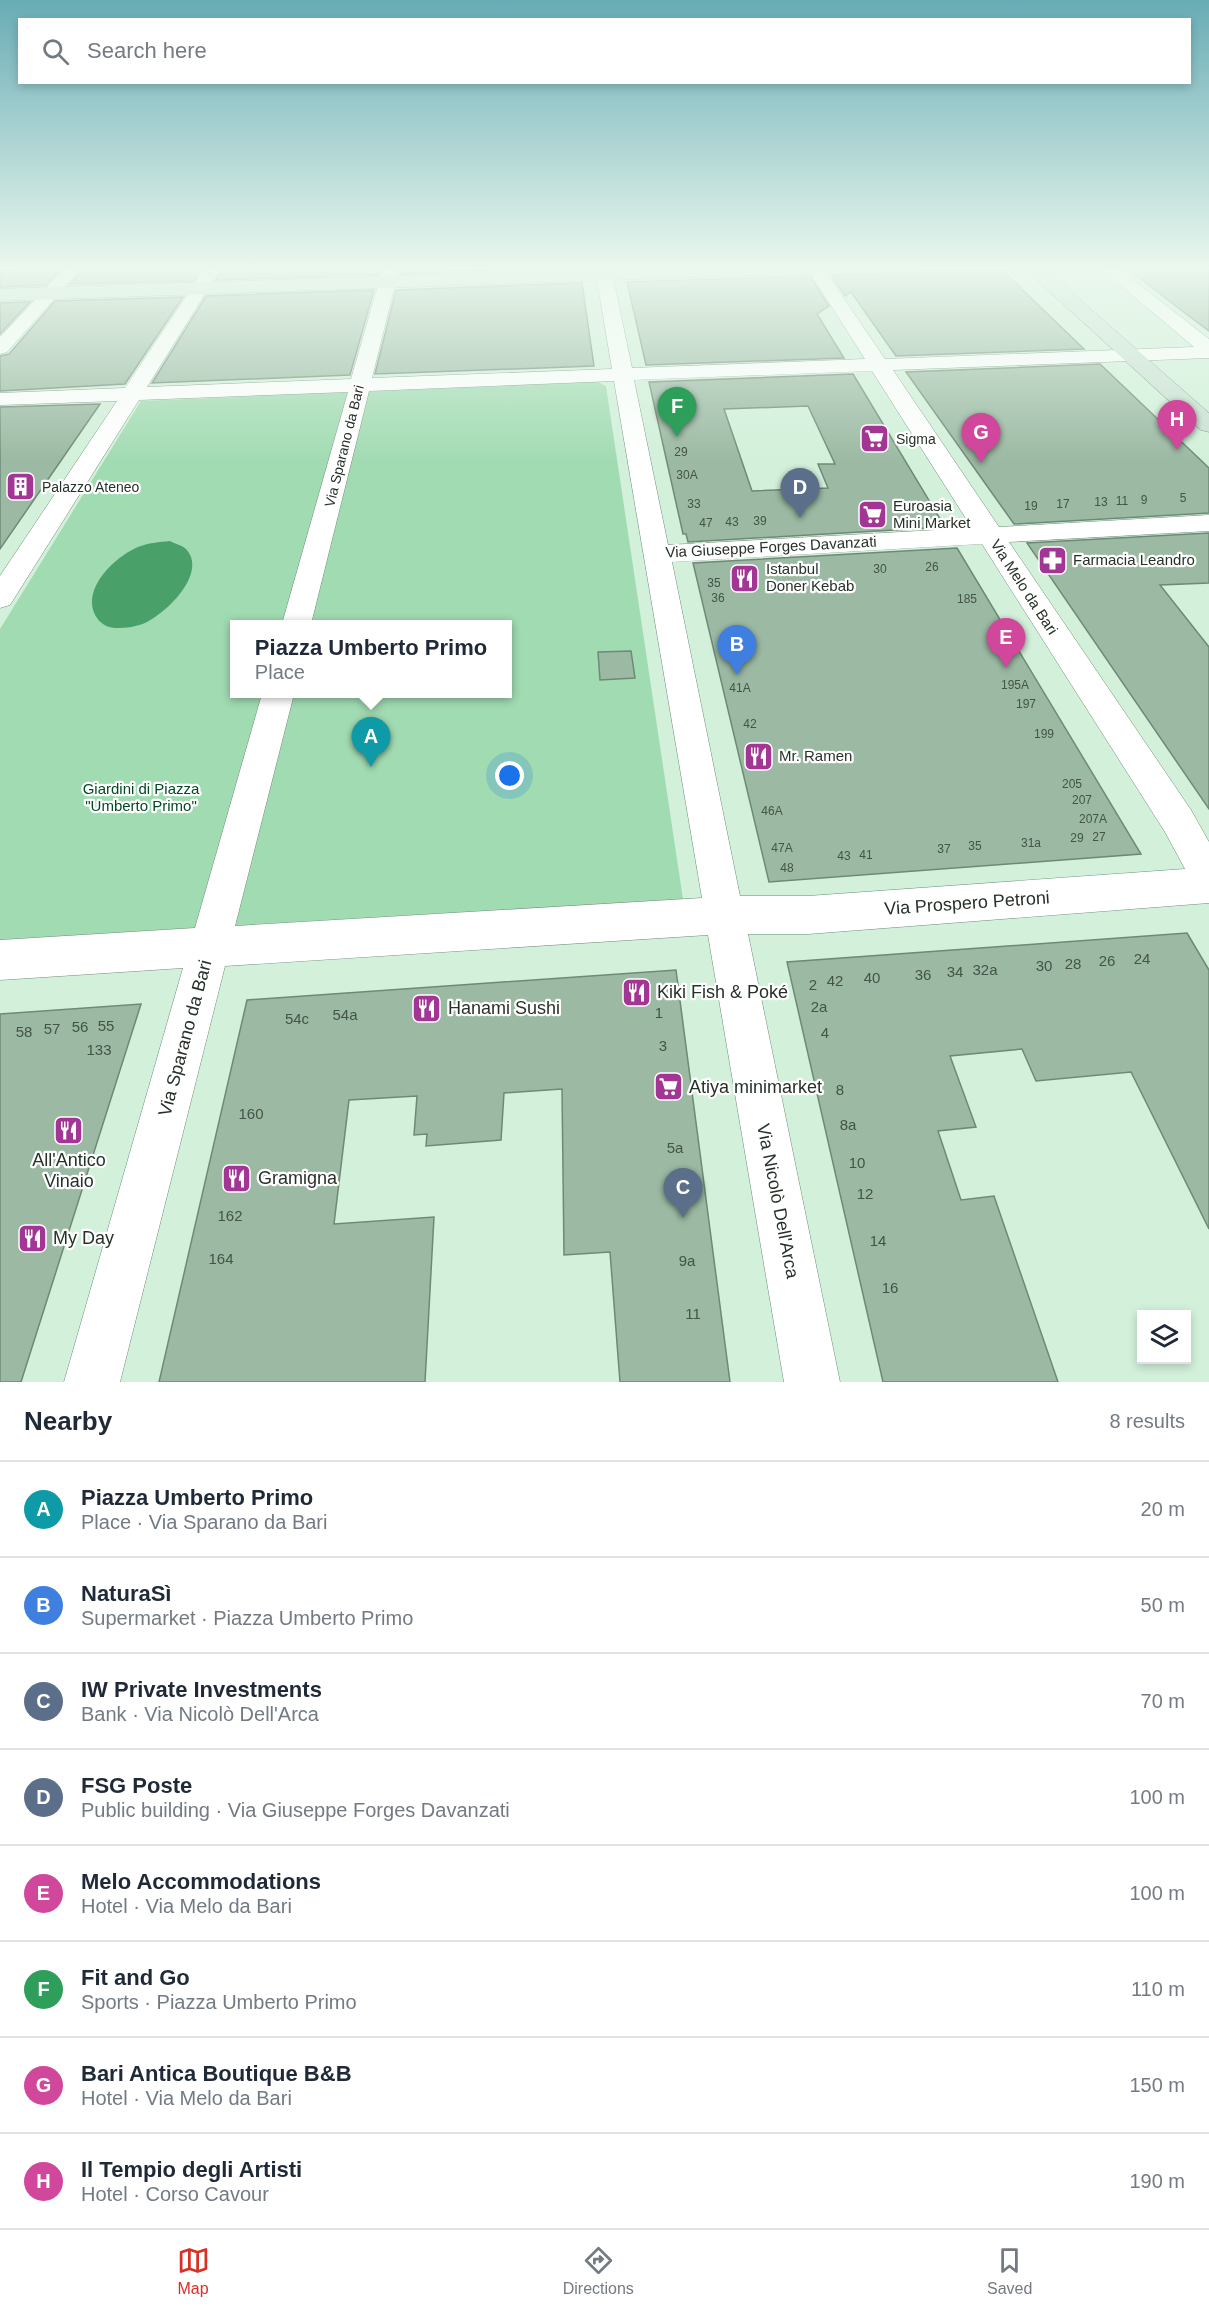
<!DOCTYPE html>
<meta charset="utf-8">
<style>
:root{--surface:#fff;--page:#f2f2f3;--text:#1f2937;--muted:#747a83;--line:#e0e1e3;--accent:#d93025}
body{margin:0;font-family:Helvetica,sans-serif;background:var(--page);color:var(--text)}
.controls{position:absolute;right:18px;bottom:18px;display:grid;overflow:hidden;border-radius:0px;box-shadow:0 3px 9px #0003}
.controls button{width:54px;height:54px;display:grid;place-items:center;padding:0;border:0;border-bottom:2px solid var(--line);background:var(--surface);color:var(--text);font:30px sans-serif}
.you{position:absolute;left:510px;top:776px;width:21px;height:21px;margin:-15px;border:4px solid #fff;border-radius:50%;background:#1a73e8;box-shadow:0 0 0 9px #1a73e833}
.badge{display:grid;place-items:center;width:39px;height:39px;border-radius:50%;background:var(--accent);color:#fff;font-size:20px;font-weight:700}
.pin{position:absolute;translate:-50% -50px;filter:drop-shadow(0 2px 3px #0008)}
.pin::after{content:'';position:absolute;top:32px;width:21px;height:18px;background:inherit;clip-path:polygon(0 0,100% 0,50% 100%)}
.popup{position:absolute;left:230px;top:620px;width:282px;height:78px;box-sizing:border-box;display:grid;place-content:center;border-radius:0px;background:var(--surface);filter:drop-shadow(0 2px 4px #0005);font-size:20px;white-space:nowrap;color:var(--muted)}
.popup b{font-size:22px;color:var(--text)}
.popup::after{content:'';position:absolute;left:50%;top:100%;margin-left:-12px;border:12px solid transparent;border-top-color:var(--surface)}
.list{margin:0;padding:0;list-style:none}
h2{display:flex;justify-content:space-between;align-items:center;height:78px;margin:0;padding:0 24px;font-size:26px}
h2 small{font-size:20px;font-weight:400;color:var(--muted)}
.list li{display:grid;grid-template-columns:39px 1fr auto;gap:18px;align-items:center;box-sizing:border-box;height:96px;padding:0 24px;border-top:2px solid var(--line)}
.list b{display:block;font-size:22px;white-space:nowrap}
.list p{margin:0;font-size:20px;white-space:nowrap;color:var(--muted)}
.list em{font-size:20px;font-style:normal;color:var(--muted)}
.icon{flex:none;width:33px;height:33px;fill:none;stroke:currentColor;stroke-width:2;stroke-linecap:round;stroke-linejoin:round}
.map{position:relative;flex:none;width:1209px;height:1382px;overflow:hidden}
.search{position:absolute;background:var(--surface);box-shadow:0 3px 9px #0003;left:18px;right:18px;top:18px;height:66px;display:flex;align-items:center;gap:15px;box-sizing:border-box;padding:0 21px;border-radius:0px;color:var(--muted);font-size:22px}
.sheet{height:846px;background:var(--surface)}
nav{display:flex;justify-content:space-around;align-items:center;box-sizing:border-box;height:84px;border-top:2px solid var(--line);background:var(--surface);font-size:16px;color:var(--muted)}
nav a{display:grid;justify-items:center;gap:3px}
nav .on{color:var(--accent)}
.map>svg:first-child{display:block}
</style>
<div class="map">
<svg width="1209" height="1382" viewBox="0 0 1209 1382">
<rect width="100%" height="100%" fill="#d2f0da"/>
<path fill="#a1dbb2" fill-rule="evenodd" d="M 598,382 L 606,386 L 684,906 L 0,947 L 0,629 L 141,401 ZM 234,624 L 508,624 L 508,694 L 234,694 Z"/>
<path fill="#49a069" d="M 170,541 C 175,544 182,545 186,549 C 208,573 167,612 147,622 C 137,627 126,628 116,628 C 108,628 101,624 97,618 C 79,591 114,557 138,547 C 148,543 159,542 170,541 Z"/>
<path fill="#9bb9a3" stroke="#6e8a76" stroke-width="1.5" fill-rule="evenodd" d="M 17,268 L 62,268 L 46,285 L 0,287 L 0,272 L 13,272 Z
M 84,268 L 202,268 L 194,281 L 70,284 Z
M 223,268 L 381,268 L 379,275 L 216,280 Z
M 401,268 L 579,268 L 400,274 Z
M 1127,268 L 1209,268 L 1209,331 L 1177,307 Z
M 1002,270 L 1084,349 L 896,356 L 851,292 L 845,296 L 831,275 Z
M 810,276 L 829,306 L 817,314 L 844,358 L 646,365 L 627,282 Z
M 582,283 L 594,366 L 375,374 L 396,290 Z
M 374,290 L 350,375 L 152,383 L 206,296 Z
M 183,297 L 125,384 L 0,391 L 0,356 L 9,354 L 55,301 Z
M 30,302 L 0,334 L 0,303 Z
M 1100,364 L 1209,468 L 1209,513 L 1014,524 L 906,372 Z
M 853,374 L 945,527 L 688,542 L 686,534 L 683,534 L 649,382 ZM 808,406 L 835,464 L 818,464 L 828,488 L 752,491 L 724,409 Z
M 100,404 L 0,549 L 0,407 Z
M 1209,533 L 1209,583 L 1160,585 L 1209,647 L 1209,809 L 1027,543 Z
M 957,548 L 1141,854 L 769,882 L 693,563 Z
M 631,651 L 635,678 L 600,680 L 598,652 Z
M 1187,933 L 1209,970 L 1209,1229 L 1131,1072 L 1036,1081 L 1022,1049 L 950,1056 L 976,1127 L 938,1131 L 961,1200 L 994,1196 L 1058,1382 L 883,1382 L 787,962 Z
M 676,970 L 730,1382 L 620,1382 L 610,1252 L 564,1255 L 562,1089 L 504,1093 L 501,1140 L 426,1146 L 427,1134 L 414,1135 L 417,1096 L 349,1100 L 334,1224 L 434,1217 L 425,1382 L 159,1382 L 247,1000 Z
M 141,1004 L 21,1382 L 0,1382 L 0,1014 Z"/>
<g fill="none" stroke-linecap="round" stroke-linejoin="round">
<defs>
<path id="street" d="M 65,268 L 82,268 L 7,352 L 0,354 L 0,337 Z
M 205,268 L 221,268 L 147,387 L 351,379 L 383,268 L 399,268 L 372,378 L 612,369 L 595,268 L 611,268 L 632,368 L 865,359 L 807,268 L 823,268 L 885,359 L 1194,347 L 1100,268 L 1118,268 L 1209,339 L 1209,358 L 893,370 L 999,527 L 1209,515 L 1209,531 L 1009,542 L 1191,810 L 1209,842 L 1209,903 L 808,934 L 748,934 L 840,1382 L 784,1382 L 708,935 L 225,966 L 120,1382 L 64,1382 L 183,968 L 0,980 L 0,940 L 195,928 L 262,694 L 294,694 L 235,926 L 702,898 L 614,381 L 369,391 L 311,624 L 282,624 L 348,392 L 139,400 L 10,605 L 0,608 L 0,576 L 117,401 L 0,405 L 0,393 L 125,388 ZM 872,371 L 972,528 L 668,545 L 634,380 ZM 982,544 L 1165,832 L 1185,869 L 808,896 L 740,896 L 672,562 Z"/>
<path id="secondary" d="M 655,268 L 827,268 L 824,272 L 818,273 L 0,301 L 0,289 Z
M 1024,268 L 1044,268 L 1209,413 L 1209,432 L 1201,430 Z"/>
</defs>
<use href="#street" stroke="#718d79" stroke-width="1"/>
<use href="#secondary" stroke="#718d79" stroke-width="1"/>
<use href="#street" fill="#fff" fill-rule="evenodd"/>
<use href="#secondary" fill="#cae1d2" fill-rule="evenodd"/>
</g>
<linearGradient id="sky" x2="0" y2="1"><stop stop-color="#68acb5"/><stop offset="0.58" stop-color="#ebf8ee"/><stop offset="1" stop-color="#ebf8ee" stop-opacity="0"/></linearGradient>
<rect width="1209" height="462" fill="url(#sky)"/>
<defs>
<symbol id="supermarket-square" viewBox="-11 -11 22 22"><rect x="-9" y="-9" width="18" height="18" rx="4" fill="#a33695" stroke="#fff"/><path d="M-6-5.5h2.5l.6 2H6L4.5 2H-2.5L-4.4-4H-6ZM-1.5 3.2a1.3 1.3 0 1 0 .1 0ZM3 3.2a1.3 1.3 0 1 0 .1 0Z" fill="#fff"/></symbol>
<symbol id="building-square" viewBox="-11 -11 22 22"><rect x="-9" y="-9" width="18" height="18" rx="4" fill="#a33695" stroke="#fff"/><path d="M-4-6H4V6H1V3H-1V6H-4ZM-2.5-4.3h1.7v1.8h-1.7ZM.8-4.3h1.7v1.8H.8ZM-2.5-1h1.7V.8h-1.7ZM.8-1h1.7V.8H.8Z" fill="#fff"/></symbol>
<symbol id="pharmacy-square" viewBox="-11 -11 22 22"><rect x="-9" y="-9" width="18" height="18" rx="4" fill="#a33695" stroke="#fff"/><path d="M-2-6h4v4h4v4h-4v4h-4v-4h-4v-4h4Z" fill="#fff"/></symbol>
<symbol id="restaurant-square" viewBox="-11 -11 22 22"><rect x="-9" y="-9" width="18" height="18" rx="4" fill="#a33695" stroke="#fff"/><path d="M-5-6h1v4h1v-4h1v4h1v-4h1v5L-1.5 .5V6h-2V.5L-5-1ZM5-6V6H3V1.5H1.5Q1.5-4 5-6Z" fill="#fff"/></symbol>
</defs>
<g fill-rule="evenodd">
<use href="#supermarket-square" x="858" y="422" width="33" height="33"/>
<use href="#building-square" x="4" y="470" width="33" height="33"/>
<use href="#supermarket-square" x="856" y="498" width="33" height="33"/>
<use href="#pharmacy-square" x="1036" y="544" width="33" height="33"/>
<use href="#restaurant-square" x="728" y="562" width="33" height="33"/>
<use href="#restaurant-square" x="742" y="740" width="33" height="33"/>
<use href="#restaurant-square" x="620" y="976" width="33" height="33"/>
<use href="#restaurant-square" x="410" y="992" width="33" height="33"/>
<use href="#supermarket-square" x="652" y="1070" width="33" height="33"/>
<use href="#restaurant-square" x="52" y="1114" width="33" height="33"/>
<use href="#restaurant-square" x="220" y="1162" width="33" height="33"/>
<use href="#restaurant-square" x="16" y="1222" width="33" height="33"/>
</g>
<g text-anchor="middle" stroke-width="4.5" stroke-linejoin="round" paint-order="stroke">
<g font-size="12" fill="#435448">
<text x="681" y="456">29</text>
<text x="687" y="479">30A</text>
<text x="1183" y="502">5</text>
<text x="1144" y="504">9</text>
<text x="1122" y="505">11</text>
<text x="1101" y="506">13</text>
<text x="694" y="508">33</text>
<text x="1063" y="508">17</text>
<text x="1031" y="510">19</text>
<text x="760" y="525">39</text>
<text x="732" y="526">43</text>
<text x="706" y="527">47</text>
<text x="932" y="571">26</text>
<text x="880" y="573">30</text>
<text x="714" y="587">35</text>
<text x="718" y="602">36</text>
<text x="967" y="603">185</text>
<text x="1015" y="689">195A</text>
<text x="740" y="692">41A</text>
<text x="1026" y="708">197</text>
<text x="750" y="728">42</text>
<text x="1044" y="738">199</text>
<text x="1072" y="788">205</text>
<text x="1082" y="804">207</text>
<text x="772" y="815">46A</text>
<text x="1093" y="823">207A</text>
<text x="1099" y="841">27</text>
<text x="1077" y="842">29</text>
<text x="1031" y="847">31a</text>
<text x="975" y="850">35</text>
<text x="782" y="852">47A</text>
<text x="944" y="853">37</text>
<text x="866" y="859">41</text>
<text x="844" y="860">43</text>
<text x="787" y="872">48</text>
</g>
<g font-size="14" fill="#263229" stroke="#fff" text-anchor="start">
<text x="896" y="444">Sigma</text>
<text x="42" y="492">Palazzo Ateneo</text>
</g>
<g font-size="14" fill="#263229" stroke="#fff">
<text transform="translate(344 446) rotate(-76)" y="5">Via Sparano da Bari</text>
</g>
<g font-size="15" fill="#263229" stroke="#fff" text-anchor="start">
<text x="893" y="511">Euroasia<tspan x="893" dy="17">Mini Market</tspan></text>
<text x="1073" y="565">Farmacia Leandro</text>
<text x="766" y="574">Istanbul<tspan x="766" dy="17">Doner Kebab</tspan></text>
<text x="779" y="761">Mr. Ramen</text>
</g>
<g font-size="15" fill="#263229" stroke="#fff">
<text transform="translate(771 547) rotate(-3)" y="5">Via Giuseppe Forges Davanzati</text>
<text transform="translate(1024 587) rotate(57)" y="5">Via Melo da Bari</text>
</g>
<g font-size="15" fill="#024924" stroke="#fff">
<text x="141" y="794">Giardini di Piazza<tspan x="141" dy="17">"Umberto Primo"</tspan></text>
</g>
<g font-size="15" fill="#435448">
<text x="1142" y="964">24</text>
<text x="1107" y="966">26</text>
<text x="1073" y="969">28</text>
<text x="1044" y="971">30</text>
<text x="985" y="975">32a</text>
<text x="955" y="977">34</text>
<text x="923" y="980">36</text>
<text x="872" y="983">40</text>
<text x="835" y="986">42</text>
<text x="813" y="990">2</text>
<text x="819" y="1012">2a</text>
<text x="659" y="1018">1</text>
<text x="345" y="1020">54a</text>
<text x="297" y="1024">54c</text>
<text x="106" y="1031">55</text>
<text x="80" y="1032">56</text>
<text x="52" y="1034">57</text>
<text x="24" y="1037">58</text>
<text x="825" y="1038">4</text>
<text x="663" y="1051">3</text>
<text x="99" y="1055">133</text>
<text x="840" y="1095">8</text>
<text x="251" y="1119">160</text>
<text x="848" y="1130">8a</text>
<text x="675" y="1153">5a</text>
<text x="857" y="1168">10</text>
<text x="865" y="1199">12</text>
<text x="230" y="1221">162</text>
<text x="878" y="1246">14</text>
<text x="221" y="1264">164</text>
<text x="687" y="1266">9a</text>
<text x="890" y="1293">16</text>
<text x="693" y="1319">11</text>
</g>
<g font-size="18" fill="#263229" stroke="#fff">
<text transform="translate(967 903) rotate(-4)" y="6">Via Prospero Petroni</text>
<text transform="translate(185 1038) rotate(-75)" y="6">Via Sparano da Bari</text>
<text transform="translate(778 1201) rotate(79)" y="6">Via Nicolò Dell'Arca</text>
</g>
<g font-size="18" fill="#263229" stroke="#fff" text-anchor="start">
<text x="657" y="998">Kiki Fish &amp; Poké</text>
<text x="448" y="1014">Hanami Sushi</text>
<text x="689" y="1093">Atiya minimarket</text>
<text x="69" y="1166" text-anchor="middle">All'Antico<tspan x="69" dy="21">Vinaio</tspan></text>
<text x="258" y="1184">Gramigna</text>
<text x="53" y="1244">My Day</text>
</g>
</g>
</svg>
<div class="controls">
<button><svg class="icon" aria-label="layers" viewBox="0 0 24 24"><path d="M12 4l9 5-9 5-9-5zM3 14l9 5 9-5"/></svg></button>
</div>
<div class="you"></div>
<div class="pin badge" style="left:371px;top:767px;background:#0f9aa8">A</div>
<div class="popup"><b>Piazza Umberto Primo</b>Place</div>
<div class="pin badge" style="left:737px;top:675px;background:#3f7fe0">B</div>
<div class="pin badge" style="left:683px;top:1218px;background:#5c6f8a">C</div>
<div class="pin badge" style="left:800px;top:518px;background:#5c6f8a">D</div>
<div class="pin badge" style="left:1006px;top:668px;background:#d1479c">E</div>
<div class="pin badge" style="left:677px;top:437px;background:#2e9e5b">F</div>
<div class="pin badge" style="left:981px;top:463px;background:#d1479c">G</div>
<div class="pin badge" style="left:1177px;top:450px;background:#d1479c">H</div>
<div class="search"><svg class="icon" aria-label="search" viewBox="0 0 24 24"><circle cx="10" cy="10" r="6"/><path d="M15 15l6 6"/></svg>Search here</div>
</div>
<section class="sheet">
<h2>Nearby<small>8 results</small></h2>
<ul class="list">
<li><span class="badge" style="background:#0f9aa8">A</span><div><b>Piazza Umberto Primo</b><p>Place · Via Sparano da Bari</p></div><em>20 m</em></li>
<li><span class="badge" style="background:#3f7fe0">B</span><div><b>NaturaSì</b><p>Supermarket · Piazza Umberto Primo</p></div><em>50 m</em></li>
<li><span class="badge" style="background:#5c6f8a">C</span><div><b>IW Private Investments</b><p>Bank · Via Nicolò Dell'Arca</p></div><em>70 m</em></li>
<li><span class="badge" style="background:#5c6f8a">D</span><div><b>FSG Poste</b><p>Public building · Via Giuseppe Forges Davanzati</p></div><em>100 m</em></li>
<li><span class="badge" style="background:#d1479c">E</span><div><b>Melo Accommodations</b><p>Hotel · Via Melo da Bari</p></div><em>100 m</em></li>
<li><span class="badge" style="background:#2e9e5b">F</span><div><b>Fit and Go</b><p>Sports · Piazza Umberto Primo</p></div><em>110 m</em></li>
<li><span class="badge" style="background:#d1479c">G</span><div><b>Bari Antica Boutique B&amp;B</b><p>Hotel · Via Melo da Bari</p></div><em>150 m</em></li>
<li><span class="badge" style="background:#d1479c">H</span><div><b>Il Tempio degli Artisti</b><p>Hotel · Corso Cavour</p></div><em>190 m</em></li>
</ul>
</section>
<nav>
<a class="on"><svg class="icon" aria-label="map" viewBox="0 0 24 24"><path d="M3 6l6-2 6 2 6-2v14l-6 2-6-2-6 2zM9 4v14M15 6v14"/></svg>Map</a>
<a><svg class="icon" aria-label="directions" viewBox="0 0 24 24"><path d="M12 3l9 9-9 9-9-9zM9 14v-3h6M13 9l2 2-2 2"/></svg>Directions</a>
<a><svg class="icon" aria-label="saved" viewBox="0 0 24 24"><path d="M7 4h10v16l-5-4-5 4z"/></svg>Saved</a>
</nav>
